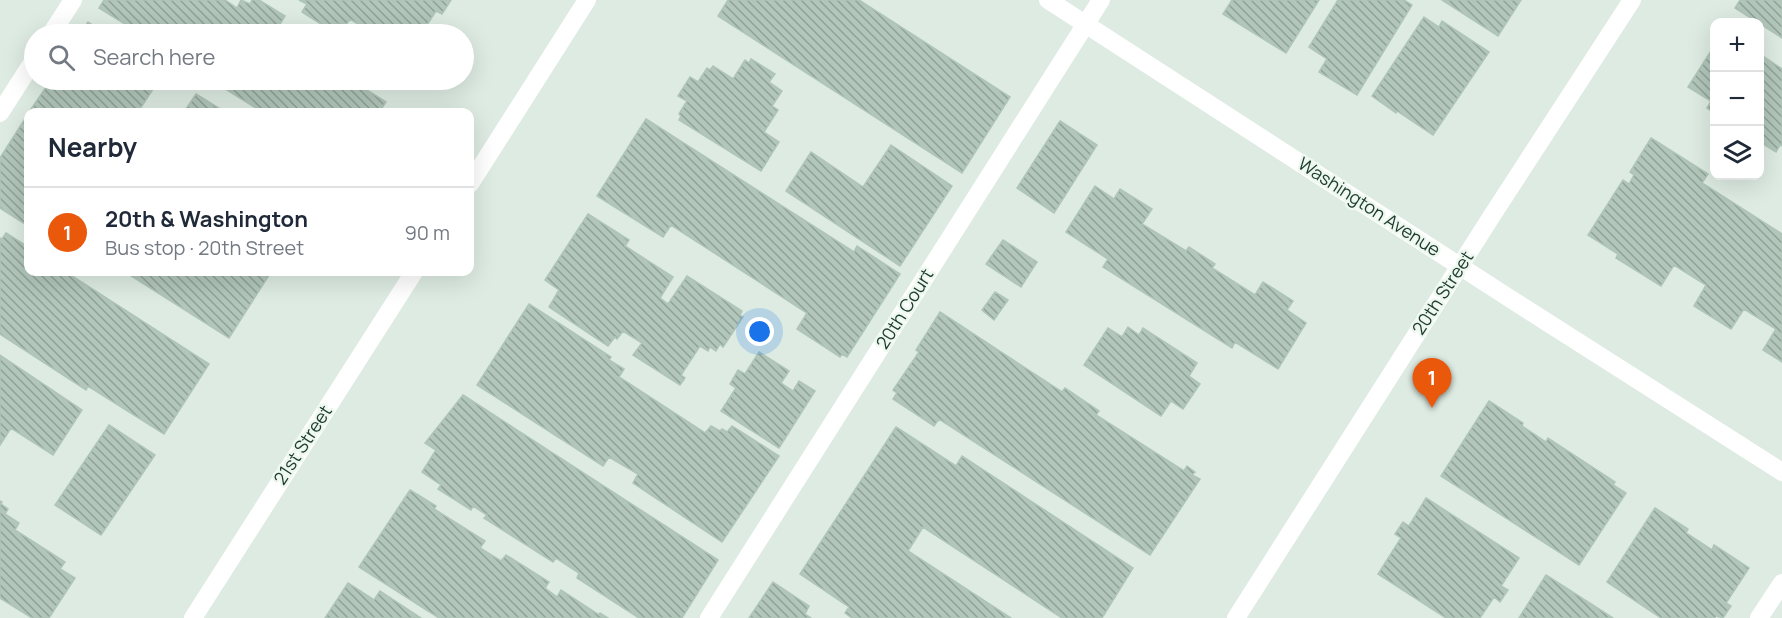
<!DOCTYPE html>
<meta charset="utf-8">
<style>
:root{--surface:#fff;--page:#f2f2f3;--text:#1f2937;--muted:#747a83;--line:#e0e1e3;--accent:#ea580c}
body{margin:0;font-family:Manrope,sans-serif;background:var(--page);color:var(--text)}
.controls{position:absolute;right:18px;top:18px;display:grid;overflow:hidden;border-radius:12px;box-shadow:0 6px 24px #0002}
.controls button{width:54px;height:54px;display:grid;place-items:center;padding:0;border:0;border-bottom:2px solid var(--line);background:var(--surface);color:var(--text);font:30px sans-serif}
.you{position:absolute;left:760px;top:332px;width:21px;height:21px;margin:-15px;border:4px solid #fff;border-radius:50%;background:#1a73e8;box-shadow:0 0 0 9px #1a73e833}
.badge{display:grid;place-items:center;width:39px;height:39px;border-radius:50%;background:var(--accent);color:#fff;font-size:20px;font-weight:700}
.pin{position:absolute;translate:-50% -50px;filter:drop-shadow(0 2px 3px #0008)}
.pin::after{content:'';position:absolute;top:32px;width:21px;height:18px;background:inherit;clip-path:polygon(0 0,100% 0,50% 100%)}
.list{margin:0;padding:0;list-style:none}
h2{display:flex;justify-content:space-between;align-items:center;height:78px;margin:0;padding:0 24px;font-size:26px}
h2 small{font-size:20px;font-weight:400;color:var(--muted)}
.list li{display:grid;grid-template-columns:39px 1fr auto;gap:18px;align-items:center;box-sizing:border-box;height:90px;padding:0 24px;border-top:2px solid var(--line)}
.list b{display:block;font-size:22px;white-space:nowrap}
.list p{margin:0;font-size:20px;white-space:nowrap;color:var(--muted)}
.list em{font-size:20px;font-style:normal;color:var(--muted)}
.icon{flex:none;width:33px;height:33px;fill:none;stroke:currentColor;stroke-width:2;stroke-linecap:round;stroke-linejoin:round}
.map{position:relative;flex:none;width:1782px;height:618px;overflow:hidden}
.search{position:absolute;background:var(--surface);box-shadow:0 6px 24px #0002;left:24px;top:24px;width:450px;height:66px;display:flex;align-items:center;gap:15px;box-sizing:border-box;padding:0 21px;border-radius:33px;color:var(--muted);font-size:22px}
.panel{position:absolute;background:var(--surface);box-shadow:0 6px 24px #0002;left:24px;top:108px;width:450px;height:168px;border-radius:12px}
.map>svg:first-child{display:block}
</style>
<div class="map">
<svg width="1782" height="618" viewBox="0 0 1782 618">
<defs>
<pattern id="building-back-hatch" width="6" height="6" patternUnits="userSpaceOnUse" patternTransform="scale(1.5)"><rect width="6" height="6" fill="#b2c6ba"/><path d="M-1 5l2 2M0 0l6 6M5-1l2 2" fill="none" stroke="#90a298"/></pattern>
</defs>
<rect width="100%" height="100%" fill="#ddebe2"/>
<path fill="url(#building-back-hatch)" stroke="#afc5b7" stroke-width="1.5" d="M 104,0 L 225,0 L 237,8 L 241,0 L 250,4 L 252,0 L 259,0 L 285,16 L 280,24 L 287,28 L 284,34 L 141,34 L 99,8 Z
M 299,0 L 451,0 L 442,14 L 436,11 L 421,34 L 374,34 L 350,19 L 344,28 L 337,23 L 332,31 L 302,12 L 307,4 Z
M 728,0 L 859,0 L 1010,97 L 962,173 L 718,16 Z
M 1232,0 L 1319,0 L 1286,53 L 1223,14 Z
M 1338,0 L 1404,0 L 1412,5 L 1357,95 L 1319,72 L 1327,59 L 1309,47 Z
M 1442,0 L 1521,0 L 1498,36 Z
M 1740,0 L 1782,0 L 1782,38 L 1735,8 Z
M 1424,17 L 1439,27 L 1442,21 L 1489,52 L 1433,135 L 1397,111 L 1396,113 L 1372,96 Z
M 88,22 L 106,34 L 80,34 Z
M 1714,46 L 1714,113 L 1707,108 L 1711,101 L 1688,87 Z
M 1760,54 L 1782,69 L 1782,146 L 1780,145 L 1776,152 L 1760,142 Z
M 751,59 L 775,74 L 769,82 L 782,91 L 772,106 L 778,110 L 764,132 L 779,142 L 761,171 L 679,120 L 681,116 L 679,114 L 687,101 L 678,96 L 690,77 L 698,82 L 707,68 L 710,70 L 713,66 L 733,79 L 745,60 L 749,63 Z
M 51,80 L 159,80 L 138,112 L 29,112 Z
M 211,80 L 367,80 L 362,87 L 386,102 L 379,112 L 262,112 Z
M 196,94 L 225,112 L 184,112 Z
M 28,114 L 28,226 L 0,208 L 0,158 Z
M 646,119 L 854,252 L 857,246 L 900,274 L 847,357 L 842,354 L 840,357 L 797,329 L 807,313 L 671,225 L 663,237 L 597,196 Z
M 1060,121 L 1097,145 L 1054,213 L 1017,188 Z
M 1651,138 L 1708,174 L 1702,183 L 1782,234 L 1782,362 L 1763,350 L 1776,329 L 1744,309 L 1731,329 L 1694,306 L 1706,285 L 1674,265 L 1661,286 L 1616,258 L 1618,254 L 1588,235 L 1623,180 L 1629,184 L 1634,175 L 1630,172 Z
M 891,145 L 952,186 L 900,266 L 786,191 L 811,152 L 863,187 Z
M 1095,186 L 1114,199 L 1120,189 L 1152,209 L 1142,224 L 1186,251 L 1189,247 L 1215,264 L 1212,268 L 1255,295 L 1263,282 L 1293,301 L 1287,310 L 1306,323 L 1278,369 L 1235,342 L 1232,348 L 1103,267 L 1108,259 L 1066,232 Z
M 588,214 L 629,240 L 625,246 L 673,277 L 660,298 L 668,304 L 687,276 L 742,311 L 740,315 L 743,317 L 723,347 L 720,344 L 716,351 L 710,347 L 708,351 L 700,346 L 681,375 L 685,378 L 680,385 L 633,355 L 642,343 L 623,331 L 617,339 L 615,337 L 608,346 L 549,307 L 559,290 L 545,280 Z
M 6,233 L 28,247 L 28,272 L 66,272 L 209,364 L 164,434 L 88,386 L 86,390 L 0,334 L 0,238 L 2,239 Z
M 1003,240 L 1037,262 L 1021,287 L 986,264 Z
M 125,272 L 271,272 L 229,338 Z
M 995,292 L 1008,300 L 994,320 L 982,310 Z
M 529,304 L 611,357 L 609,360 L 624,369 L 619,377 L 705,433 L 711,426 L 720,431 L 722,429 L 727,432 L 732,426 L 779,456 L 722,542 L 633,483 L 638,474 L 609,457 L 603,466 L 477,385 Z
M 940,312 L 1062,392 L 1065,388 L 1099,411 L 1096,415 L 1184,471 L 1187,466 L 1195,472 L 1192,475 L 1200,479 L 1150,555 L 939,419 L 934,426 L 893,399 L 897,393 L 893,390 L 919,352 L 916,350 Z
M 1128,327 L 1139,335 L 1143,328 L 1197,363 L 1189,376 L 1200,384 L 1183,409 L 1171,401 L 1161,416 L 1084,365 L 1108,328 L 1122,337 Z
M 759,352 L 789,371 L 781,383 L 793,391 L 799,381 L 815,391 L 779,448 L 721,411 L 736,388 L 730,384 L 738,370 L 745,374 Z
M 0,355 L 82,410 L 53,455 L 11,428 L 0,445 Z
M 463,395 L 718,560 L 682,618 L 639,618 L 577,578 L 579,573 L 556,558 L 553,562 L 484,518 L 487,515 L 473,506 L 471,510 L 438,489 L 441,485 L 422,472 L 436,450 L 425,443 Z
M 1489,401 L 1523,423 L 1522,426 L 1546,442 L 1548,438 L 1615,482 L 1613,485 L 1626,493 L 1579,565 L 1441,476 Z
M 109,425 L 155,455 L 101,535 L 55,505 Z
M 896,427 L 956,466 L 962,456 L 1133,568 L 1102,618 L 1062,618 L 923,527 L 908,551 L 1011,618 L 852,618 L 845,613 L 849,607 L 800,574 Z
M 410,490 L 436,506 L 434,509 L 485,541 L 480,548 L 501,561 L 506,555 L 549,582 L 545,588 L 557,597 L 561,590 L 599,615 L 600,613 L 608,618 L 439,618 L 359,567 Z
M 1426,498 L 1519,558 L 1501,586 L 1508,590 L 1500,602 L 1494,597 L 1480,618 L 1446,618 L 1378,574 L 1401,538 L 1395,534 L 1403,522 L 1409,526 Z
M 0,501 L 2,502 L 1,504 L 8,509 L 5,514 L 19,523 L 15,530 L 65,562 L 60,569 L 75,578 L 49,618 L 32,618 L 0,598 Z
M 1655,508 L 1688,529 L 1686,533 L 1712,550 L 1714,545 L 1749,568 L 1726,603 L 1731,606 L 1723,618 L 1716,616 L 1715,618 L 1661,618 L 1607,582 Z
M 1546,575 L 1613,618 L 1519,618 Z
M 773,582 L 809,606 L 805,614 L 811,618 L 749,618 Z
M 348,583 L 374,600 L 380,591 L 421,618 L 325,618 Z"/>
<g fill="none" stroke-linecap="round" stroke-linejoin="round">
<path stroke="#fff" stroke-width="18" d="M 51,34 L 73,0
M 0,113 L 34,60
M 709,618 L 1101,0
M 1759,618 L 1782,583"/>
<path stroke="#fff" stroke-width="18" d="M 1048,0 L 1506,296 L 1782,472
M 470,184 L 587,0
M 193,618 L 414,272"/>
<path stroke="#fff" stroke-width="18" d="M 1236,618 L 1493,214 L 1632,0"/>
</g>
<g text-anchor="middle" stroke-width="5" stroke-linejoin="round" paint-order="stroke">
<g font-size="18" fill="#1d3c2d" stroke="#eef8f0">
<text transform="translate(1369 207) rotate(33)" y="6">Washington Avenue</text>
<text transform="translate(1443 293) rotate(-57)" y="6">20th Street</text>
<text transform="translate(905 309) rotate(-58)" y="6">20th Court</text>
<text transform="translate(303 445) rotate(-57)" y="6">21st Street</text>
</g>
</g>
</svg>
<div class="controls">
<button>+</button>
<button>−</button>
<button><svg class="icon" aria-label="layers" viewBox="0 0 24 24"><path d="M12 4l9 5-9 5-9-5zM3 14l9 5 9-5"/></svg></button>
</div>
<div class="you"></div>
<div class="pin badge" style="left:1432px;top:408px">1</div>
<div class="search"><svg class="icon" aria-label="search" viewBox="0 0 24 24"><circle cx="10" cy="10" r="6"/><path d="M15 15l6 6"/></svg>Search here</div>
<section class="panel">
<h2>Nearby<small></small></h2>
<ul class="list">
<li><span class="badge">1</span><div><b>20th &amp; Washington</b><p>Bus stop · 20th Street</p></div><em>90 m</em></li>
</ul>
</section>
</div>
